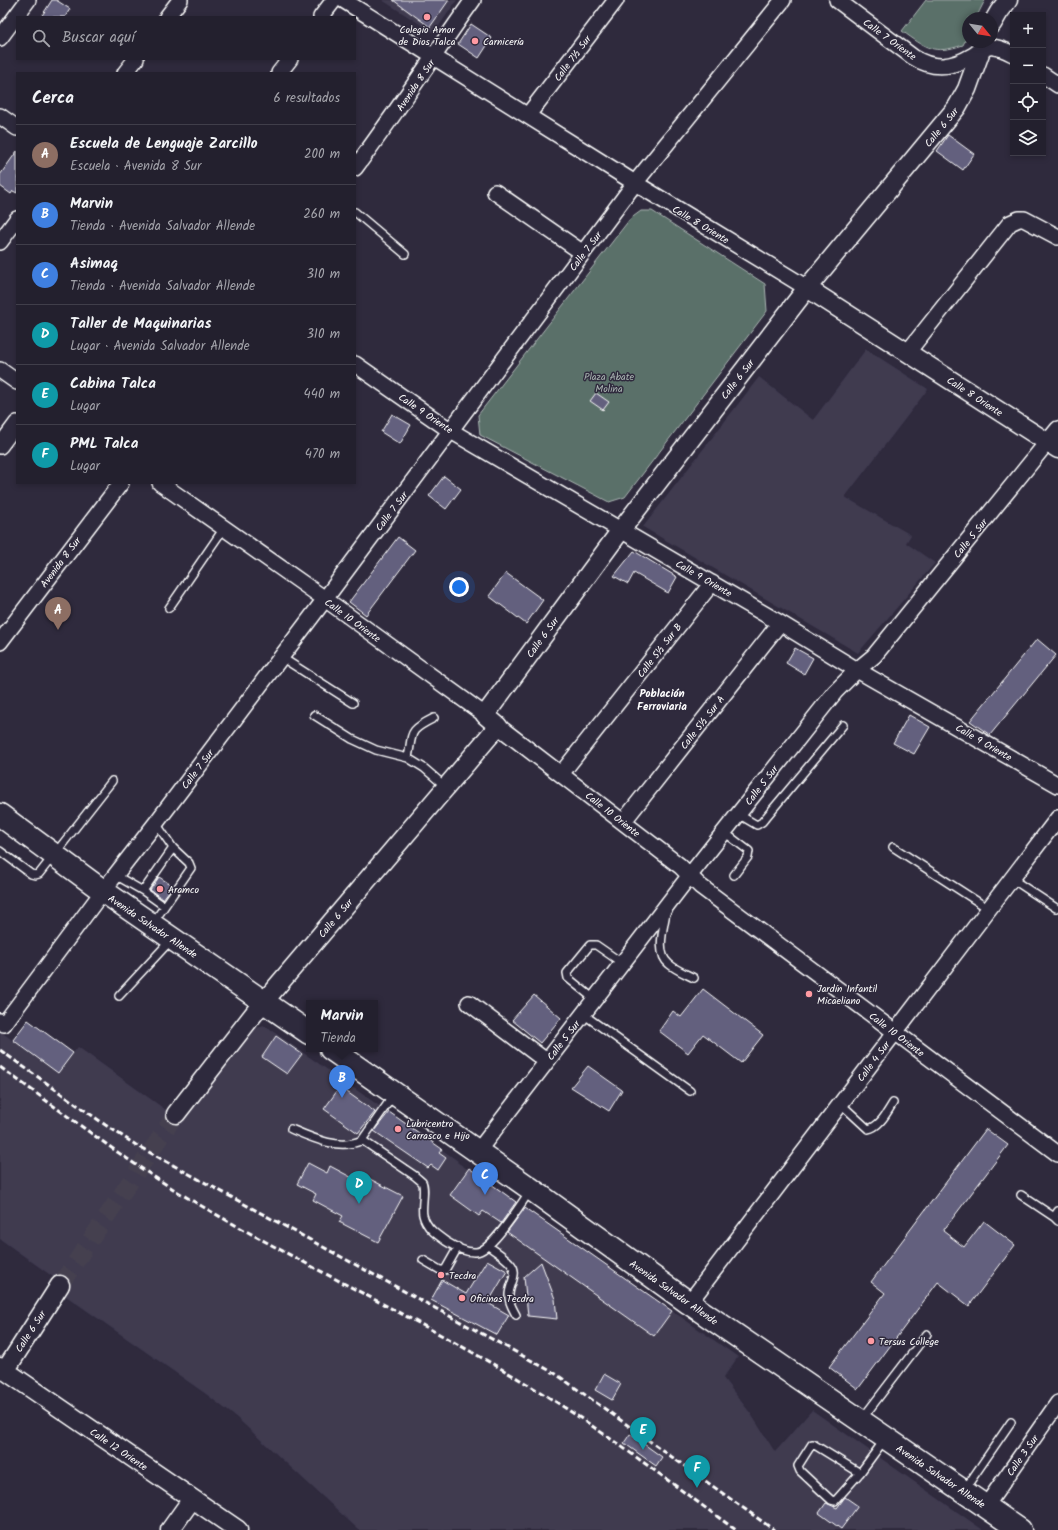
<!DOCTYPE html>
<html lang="es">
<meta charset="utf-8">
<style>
:root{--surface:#23202e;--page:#2f2d3a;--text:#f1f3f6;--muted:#a3a3aa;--line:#403e4a;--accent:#ff9aa2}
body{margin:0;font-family:Kalam,sans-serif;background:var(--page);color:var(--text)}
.controls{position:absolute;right:12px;top:12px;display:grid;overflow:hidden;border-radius:0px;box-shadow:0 2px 6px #0003}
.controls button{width:36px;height:36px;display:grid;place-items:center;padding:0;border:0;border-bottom:1px solid var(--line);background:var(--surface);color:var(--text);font:20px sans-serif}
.compass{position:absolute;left:962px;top:12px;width:36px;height:36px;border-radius:50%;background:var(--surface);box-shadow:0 2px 6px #0003;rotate:120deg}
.you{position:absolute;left:459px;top:587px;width:14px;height:14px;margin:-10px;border:3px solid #fff;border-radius:50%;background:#1a73e8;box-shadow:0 0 0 6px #1a73e833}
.badge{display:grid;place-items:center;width:26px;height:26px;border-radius:50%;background:var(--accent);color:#fff;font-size:13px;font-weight:700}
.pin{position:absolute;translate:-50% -33px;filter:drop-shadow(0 1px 2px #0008)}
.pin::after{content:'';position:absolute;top:21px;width:14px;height:12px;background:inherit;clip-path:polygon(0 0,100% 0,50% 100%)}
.popup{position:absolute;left:306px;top:1000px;width:72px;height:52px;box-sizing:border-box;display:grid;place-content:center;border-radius:0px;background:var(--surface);filter:drop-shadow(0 1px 3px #0005);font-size:13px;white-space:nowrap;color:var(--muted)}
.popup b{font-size:15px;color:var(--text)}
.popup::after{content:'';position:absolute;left:50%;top:100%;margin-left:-8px;border:8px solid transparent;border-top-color:var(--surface)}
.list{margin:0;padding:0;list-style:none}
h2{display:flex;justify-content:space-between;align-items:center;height:52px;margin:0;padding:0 16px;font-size:17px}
h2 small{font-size:13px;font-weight:400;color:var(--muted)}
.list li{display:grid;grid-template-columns:26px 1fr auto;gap:12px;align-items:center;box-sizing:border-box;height:60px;padding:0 16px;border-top:1px solid var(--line)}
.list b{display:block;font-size:15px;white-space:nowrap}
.list p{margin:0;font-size:13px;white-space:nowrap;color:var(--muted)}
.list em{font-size:13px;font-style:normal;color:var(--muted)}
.icon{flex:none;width:22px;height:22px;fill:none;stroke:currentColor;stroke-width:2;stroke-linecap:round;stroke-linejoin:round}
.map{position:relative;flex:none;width:1058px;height:1530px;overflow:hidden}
.search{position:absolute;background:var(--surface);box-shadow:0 2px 6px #0003;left:16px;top:16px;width:340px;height:44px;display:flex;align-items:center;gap:10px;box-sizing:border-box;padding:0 14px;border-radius:0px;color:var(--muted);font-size:15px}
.panel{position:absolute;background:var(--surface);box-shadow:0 2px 6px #0003;left:16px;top:72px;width:340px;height:412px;border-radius:0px}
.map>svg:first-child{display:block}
</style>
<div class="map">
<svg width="1058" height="1530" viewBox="0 0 1058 1530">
<rect width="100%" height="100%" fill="#2f2a3d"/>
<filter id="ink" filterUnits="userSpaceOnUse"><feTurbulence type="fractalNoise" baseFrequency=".025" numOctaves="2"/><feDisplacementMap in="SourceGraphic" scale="8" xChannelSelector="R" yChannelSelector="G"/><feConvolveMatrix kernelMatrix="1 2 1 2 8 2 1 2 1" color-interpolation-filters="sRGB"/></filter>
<g filter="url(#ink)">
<path fill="#3f3a50" d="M 382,0 L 457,0 L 434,33 Z
M 866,349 L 928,389 L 845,497 L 911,535 L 906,543 L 935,563 L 858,653 L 643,527 L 759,377 L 813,420 Z
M 265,1026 L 458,1161 L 457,1162 L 467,1169 L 469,1168 L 738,1357 L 723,1378 L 751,1414 L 775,1452 L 812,1410 L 983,1530 L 359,1530 L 237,1418 L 206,1394 L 66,1296 L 70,1289 L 0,1239 L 0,1031 L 57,1073 L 78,1047 L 180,1120 L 256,1028 Z"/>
<path fill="#5a6f69" stroke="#acb7b4" d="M 926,0 L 985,0 L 976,18 L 968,18 L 968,35 L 963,45 C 933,55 926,48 902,31 Z
M 641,211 L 652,211 L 765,284 L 767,311 L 625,497 L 609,502 L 480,435 L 478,415 L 630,219 Z"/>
<path fill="#64607e" stroke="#fff" d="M 52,0 L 56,0 L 70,9 L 65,17 L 41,17 Z
M 393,0 L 449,0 L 430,27 Z
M 471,24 L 492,38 L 479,58 L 458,44 Z
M 948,135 L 974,154 L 963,170 L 937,151 Z
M 17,151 L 17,193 L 13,191 L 11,194 L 0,186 L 0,175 Z
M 596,393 L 609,402 L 603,410 L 590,401 Z
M 392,414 L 411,425 L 400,444 L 381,432 Z
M 444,476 L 461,489 L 446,509 L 429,496 Z
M 398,537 L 415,550 L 366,615 L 349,602 Z
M 634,551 L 677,577 L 668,593 L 634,573 L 628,584 L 614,576 Z
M 506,573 L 543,600 L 526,624 L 489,596 Z
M 1037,639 L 1056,655 L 990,735 L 970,721 Z
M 795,648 L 813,658 L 804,674 L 786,663 Z
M 909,715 L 930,727 L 914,754 L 893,743 Z
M 159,877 L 173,886 L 163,899 L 150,890 Z
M 703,989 L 763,1035 L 741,1063 L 703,1034 L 688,1053 L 659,1031 L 673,1011 L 681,1017 Z
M 534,995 L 561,1018 L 540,1043 L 512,1020 Z
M 28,1020 L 73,1053 L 58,1073 L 13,1040 Z
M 276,1036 L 302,1054 L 287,1074 L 262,1057 Z
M 588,1066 L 622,1090 L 609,1111 L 571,1087 Z
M 340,1087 L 375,1112 L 358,1133 L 324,1109 Z
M 389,1112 L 442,1149 L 439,1153 L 446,1158 L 438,1170 L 431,1165 L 428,1168 L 374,1131 Z
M 986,1129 L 1008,1145 L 943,1231 L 964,1247 L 984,1221 L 1015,1245 L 969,1306 L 938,1282 L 858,1389 L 829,1367 L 885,1293 L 871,1282 Z
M 308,1163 L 327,1173 L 330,1166 L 360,1182 L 364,1176 L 403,1196 L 378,1242 L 339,1222 L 343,1216 L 313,1200 L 316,1194 L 297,1184 Z
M 469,1168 L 516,1202 L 501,1223 L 483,1211 L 479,1216 L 450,1195 Z
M 525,1208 L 672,1311 L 654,1336 L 507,1232 Z
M 487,1260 L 507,1271 L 488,1303 L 509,1315 L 497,1335 L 431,1300 L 442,1280 L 466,1294 Z
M 541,1262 L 555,1299 L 557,1319 L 528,1316 L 524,1277 Z
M 604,1374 L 621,1384 L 612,1400 L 595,1390 Z
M 630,1434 L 662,1457 L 656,1466 L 624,1443 Z
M 845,1497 L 858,1506 L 841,1529 L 819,1513 L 826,1503 L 837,1508 Z"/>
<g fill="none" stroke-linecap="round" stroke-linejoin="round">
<path stroke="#443f50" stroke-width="18" stroke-dasharray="18 9" stroke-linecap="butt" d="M 60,1285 L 176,1114"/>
<defs>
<path id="service" d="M 355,212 L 405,254
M 169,608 L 224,528
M 281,657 L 353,703
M 314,715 L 352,739 L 376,750 L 408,758 L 424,768 L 446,787
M 408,758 C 413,731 408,731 434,718
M 738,814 L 755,824 L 757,825 L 762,822 L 843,725
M 724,832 L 749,851 L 748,857 L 734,875
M 893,847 L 989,909
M 0,851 L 31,874 L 35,875 L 39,874 L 112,781
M 115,875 L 143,891 L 173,848
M 1012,879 L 1056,908
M 143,891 L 164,906
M 666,912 C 664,927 655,953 669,964 C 676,970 686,974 694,978
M 153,923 L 191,868 L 189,863 L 173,848 L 156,823
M 119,996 L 171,940
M 594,999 L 568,978 L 567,973 L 590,945 L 596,945 L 622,963
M 583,1014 L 690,1091
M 392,1095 L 388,1103 L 362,1140 L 415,1176 C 417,1178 420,1180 422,1182 C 426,1188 421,1207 423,1215 C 426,1228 437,1235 447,1242 C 455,1247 466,1253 476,1252 C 492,1251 520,1205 530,1191
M 841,1104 L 868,1129 C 880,1127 887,1112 893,1103
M 291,1129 C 312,1138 340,1151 362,1140
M 1021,1195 L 1054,1217
M 1058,1211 L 1054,1217 L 1058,1221
M 488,1246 C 495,1251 504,1256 510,1263 C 520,1273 509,1284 509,1295 C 508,1302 513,1309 516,1315
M 423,1260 L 440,1270 L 445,1270 L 458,1247
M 862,1419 L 927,1334
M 860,1473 L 813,1444 L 812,1444 L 798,1466 L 800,1471 L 831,1500 L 835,1501 L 860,1473 L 885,1439
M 965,1489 L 1011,1422"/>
<path id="minor" d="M 343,0 L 635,183 L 807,288
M 837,0 L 913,57 C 933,70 952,68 972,56 C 977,53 983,48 989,47 C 996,46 1007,51 1013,54
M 167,17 L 180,0
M 321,17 L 334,0
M 0,38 L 28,0
M 125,73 L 136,59
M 279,73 L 290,59
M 1043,75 L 1058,85
M 528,115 L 616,0
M 0,116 L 17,128
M 355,168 C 396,113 433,56 473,0
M 495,192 L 583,253
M 0,242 L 17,219
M 907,353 L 1010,223 L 1019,219 L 1024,219 L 1058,237
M 355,364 L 451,431 L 780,623 L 857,670 L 1058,785
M 0,370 L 17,382
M 0,446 L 17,423
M 160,483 L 325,599 L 485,715
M 0,642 L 121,483
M 498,726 L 680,866 L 700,886 L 1058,1154
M 561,774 L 712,583
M 623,822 L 780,623
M 469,1003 L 546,1061
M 0,1021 L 4,1024 L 103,891 L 156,823 L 325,599 L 635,183 L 783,0
M 478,1151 L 690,875 L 835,692 L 857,670 L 874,656 L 1058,429
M 689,1303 L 1058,818
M 986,1506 L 1058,1403"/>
<path id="tertiary" d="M 992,24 L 999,12 L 1008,0
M 807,288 L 1058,449
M 176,1114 L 256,1011 L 498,726 L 485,715 L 621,530 L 807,288 L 957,107 L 967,89 L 984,42
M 0,1367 L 238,1530
M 5,1371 L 60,1285
M 170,1530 L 192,1499"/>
<path id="primary" d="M 0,815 L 103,891 L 309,1033
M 331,1049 L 531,1189 L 689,1303 L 1020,1530"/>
</defs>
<use href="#service" stroke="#fff" stroke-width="10"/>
<use href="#minor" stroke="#fff" stroke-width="18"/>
<use href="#tertiary" stroke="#fff" stroke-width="21"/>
<use href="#primary" stroke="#fff" stroke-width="25"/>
<use href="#service" stroke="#2f2a3d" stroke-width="7"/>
<use href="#minor" stroke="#2f2a3d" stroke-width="15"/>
<use href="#tertiary" stroke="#2f2a3d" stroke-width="18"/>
<use href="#primary" stroke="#2f2a3d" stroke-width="22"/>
<path stroke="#fff" stroke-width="3" stroke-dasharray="6 3" stroke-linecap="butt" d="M 0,1050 L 104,1124 L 136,1145 L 556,1374 L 774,1530
M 0,1067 C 67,1115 133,1167 205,1208 C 313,1270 426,1323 532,1387 C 603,1430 669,1482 736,1530"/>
</g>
</g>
<g fill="#ff9aa2" stroke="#2f2a3d" stroke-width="1.5">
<circle cx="427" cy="17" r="4"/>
<circle cx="475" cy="41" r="4"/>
<circle cx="160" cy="889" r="4"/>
<circle cx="809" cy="994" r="4"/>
<circle cx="398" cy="1129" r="4"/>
<circle cx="441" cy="1275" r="4"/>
<circle cx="462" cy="1298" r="4"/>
<circle cx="871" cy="1341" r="4"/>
</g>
<g text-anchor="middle" stroke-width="3" stroke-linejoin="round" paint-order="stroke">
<g font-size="10" fill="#fff" stroke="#2f2a3d" text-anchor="start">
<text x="427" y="33" text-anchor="middle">Colegio Amor<tspan x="427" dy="12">de Dios Talca</tspan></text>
<text x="483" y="45">Carnicería</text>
<text x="168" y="893">Aramco</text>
<text x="817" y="992">Jardín Infantil<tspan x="817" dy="12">Micaeliano</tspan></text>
<text x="406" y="1127">Lubricentro<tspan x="406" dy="12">Carrasco e Hijo</tspan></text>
<text x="449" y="1279">Tecdra</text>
<text x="470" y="1302">Oficinas Tecdra</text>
<text x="879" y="1345">Tersus College</text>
</g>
<g font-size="10" fill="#fff" stroke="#2f2a3d">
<text transform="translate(890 39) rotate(36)" y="4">Calle 7 Oriente</text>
<text transform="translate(572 58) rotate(-53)" y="4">Calle 7½ Sur</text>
<text transform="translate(415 85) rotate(-56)" y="4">Avenida 8 Sur</text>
<text transform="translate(941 127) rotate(-51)" y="4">Calle 6 Sur</text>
<text transform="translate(701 224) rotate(31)" y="4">Calle 8 Oriente</text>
<text transform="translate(585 251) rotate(-53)" y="4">Calle 7 Sur</text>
<text transform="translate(737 379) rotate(-52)" y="4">Calle 6 Sur</text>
<text transform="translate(975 396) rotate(33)" y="4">Calle 8 Oriente</text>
<text transform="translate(426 413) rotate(34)" y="4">Calle 9 Oriente</text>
<text transform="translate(391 511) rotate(-53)" y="4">Calle 7 Sur</text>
<text transform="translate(970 538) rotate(-51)" y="4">Calle 5 Sur</text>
<text transform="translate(60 562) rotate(-53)" y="4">Avenida 8 Sur</text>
<text transform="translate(704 578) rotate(30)" y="4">Calle 9 Oriente</text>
<text transform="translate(353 620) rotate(36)" y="4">Calle 10 Oriente</text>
<text transform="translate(542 637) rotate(-54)" y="4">Calle 6 Sur</text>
<text transform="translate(659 650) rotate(-52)" y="4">Calle 5½ Sur B</text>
<text transform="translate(702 722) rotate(-52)" y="4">Calle 5½ Sur A</text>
<text transform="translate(984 742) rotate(30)" y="4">Calle 9 Oriente</text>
<text transform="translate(197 769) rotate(-53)" y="4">Calle 7 Sur</text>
<text transform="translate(761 785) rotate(-52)" y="4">Calle 5 Sur</text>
<text transform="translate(613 814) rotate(38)" y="4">Calle 10 Oriente</text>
<text transform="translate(335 918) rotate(-50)" y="4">Calle 6 Sur</text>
<text transform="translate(153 926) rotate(34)" y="4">Avenida Salvador Allende</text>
<text transform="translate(897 1034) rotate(37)" y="4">Calle 10 Oriente</text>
<text transform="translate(563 1040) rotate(-52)" y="4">Calle 5 Sur</text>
<text transform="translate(873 1061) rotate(-53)" y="4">Calle 4 Sur</text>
<text transform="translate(674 1292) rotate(35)" y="4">Avenida Salvador Allende</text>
<text transform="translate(30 1331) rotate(-57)" y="4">Calle 6 Sur</text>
<text transform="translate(119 1449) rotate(34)" y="4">Calle 12 Oriente</text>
<text transform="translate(1022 1455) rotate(-55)" y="4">Calle 3 Sur</text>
<text transform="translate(941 1476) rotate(34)" y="4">Avenida Salvador Allende</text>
</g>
<g font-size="10" fill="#acb7b4" stroke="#2f2a3d">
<text x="609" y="380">Plaza Abate<tspan x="609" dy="12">Molina</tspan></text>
</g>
<g font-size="11" font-weight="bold" fill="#fff" stroke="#2f2a3d">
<text x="662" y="697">Población<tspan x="662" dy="13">Ferroviaria</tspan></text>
</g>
</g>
</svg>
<div class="controls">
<button>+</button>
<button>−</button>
<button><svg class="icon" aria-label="locate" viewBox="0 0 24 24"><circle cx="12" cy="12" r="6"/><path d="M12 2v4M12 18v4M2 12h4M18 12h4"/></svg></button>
<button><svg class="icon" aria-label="layers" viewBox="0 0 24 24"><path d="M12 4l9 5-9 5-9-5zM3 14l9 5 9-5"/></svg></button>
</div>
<svg class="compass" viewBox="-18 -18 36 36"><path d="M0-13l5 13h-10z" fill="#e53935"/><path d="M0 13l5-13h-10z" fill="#a3a3aa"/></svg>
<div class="you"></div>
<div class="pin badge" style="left:58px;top:630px;background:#8d6e63">A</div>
<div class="pin badge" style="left:342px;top:1098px;background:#3f7fe0">B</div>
<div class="popup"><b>Marvin</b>Tienda</div>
<div class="pin badge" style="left:485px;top:1195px;background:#3f7fe0">C</div>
<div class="pin badge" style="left:359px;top:1204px;background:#0f9aa8">D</div>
<div class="pin badge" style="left:643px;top:1450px;background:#0f9aa8">E</div>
<div class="pin badge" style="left:697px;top:1488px;background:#0f9aa8">F</div>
<div class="search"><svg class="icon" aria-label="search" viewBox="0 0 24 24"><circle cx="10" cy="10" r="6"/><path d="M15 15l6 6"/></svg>Buscar aquí</div>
<section class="panel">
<h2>Cerca<small>6 resultados</small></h2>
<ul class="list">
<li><span class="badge" style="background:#8d6e63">A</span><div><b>Escuela de Lenguaje Zarcillo</b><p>Escuela · Avenida 8 Sur</p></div><em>200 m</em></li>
<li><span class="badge" style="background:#3f7fe0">B</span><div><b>Marvin</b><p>Tienda · Avenida Salvador Allende</p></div><em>260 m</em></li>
<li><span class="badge" style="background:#3f7fe0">C</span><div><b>Asimaq</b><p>Tienda · Avenida Salvador Allende</p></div><em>310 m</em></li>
<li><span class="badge" style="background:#0f9aa8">D</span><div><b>Taller de Maquinarias</b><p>Lugar · Avenida Salvador Allende</p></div><em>310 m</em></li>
<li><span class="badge" style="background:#0f9aa8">E</span><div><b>Cabina Talca</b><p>Lugar</p></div><em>440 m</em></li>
<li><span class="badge" style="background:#0f9aa8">F</span><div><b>PML Talca</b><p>Lugar</p></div><em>470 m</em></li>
</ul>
</section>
</div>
